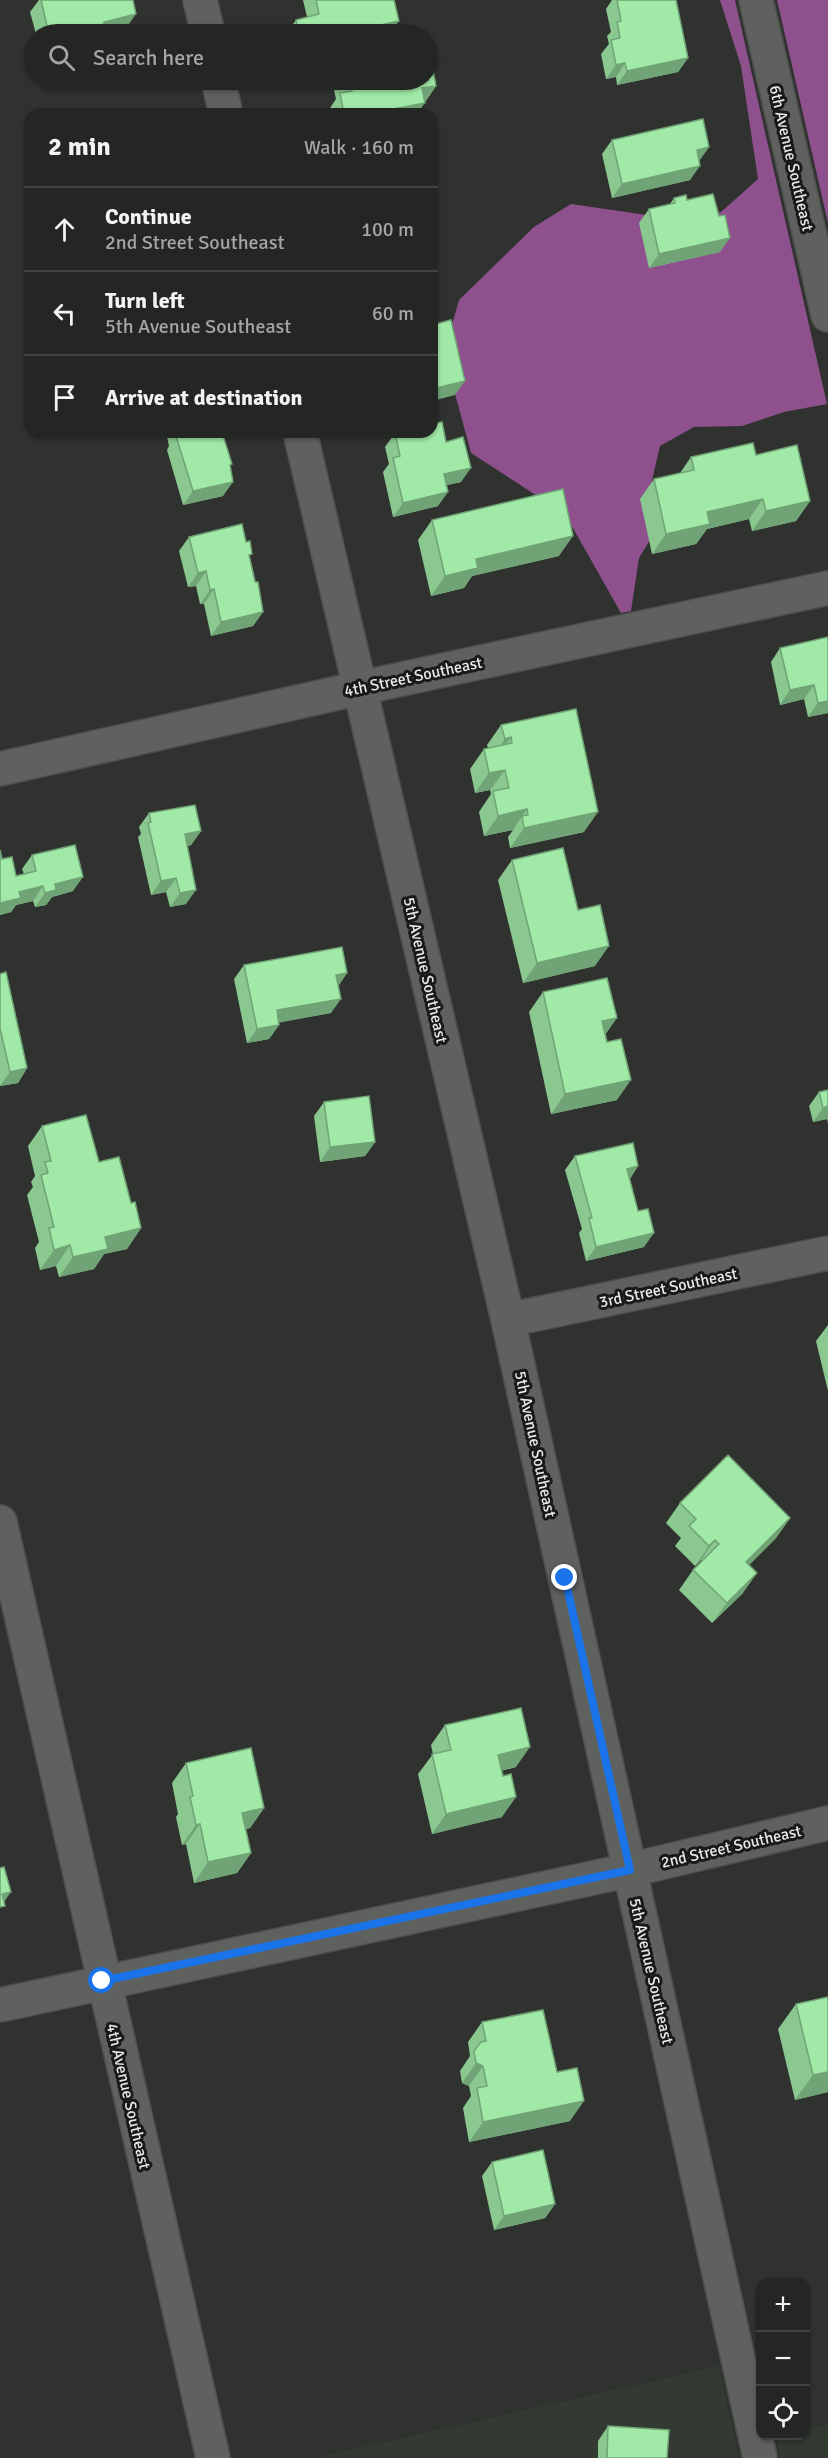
<!DOCTYPE html>
<meta charset="utf-8">
<style>
:root{--surface:#232623;--page:#2f3230;--text:#f1f3f6;--muted:#a3a5a6;--line:#404341}
body{margin:0;font-family:Signika,sans-serif;background:var(--page);color:var(--text)}
.controls{position:absolute;right:18px;bottom:18px;display:grid;overflow:hidden;border-radius:12px;box-shadow:0 2px 4px #0004}
.controls button{width:54px;height:54px;display:grid;place-items:center;padding:0;border:0;border-bottom:2px solid var(--line);background:var(--surface);color:var(--text);font:30px sans-serif}
.stop{position:absolute;width:18px;height:18px;margin:-14px;border:4px solid #1a73e8;border-radius:50%;background:#fff}
.stop.end{background:#1a73e8;border-color:#fff;box-shadow:0 2px 6px #0008}
.list{margin:0;padding:0;list-style:none}
h2{display:flex;justify-content:space-between;align-items:center;height:78px;margin:0;padding:0 24px;font-size:26px}
h2 small{font-size:20px;font-weight:400;color:var(--muted)}
.list li{display:grid;grid-template-columns:39px 1fr auto;gap:18px;align-items:center;box-sizing:border-box;height:84px;padding:0 24px;border-top:2px solid var(--line)}
.list b{display:block;font-size:22px;white-space:nowrap}
.list p{margin:0;font-size:20px;white-space:nowrap;color:var(--muted)}
.list em{font-size:20px;font-style:normal;color:var(--muted)}
.icon{flex:none;width:33px;height:33px;fill:none;stroke:currentColor;stroke-width:2;stroke-linecap:round;stroke-linejoin:round}
.map{position:relative;flex:none;width:828px;height:2458px;overflow:hidden}
.search{position:absolute;background:var(--surface);box-shadow:0 2px 4px #0004;left:24px;top:24px;width:414px;height:66px;display:flex;align-items:center;gap:15px;box-sizing:border-box;padding:0 21px;border-radius:33px;color:var(--muted);font-size:22px}
.panel{position:absolute;background:var(--surface);box-shadow:0 2px 4px #0004;left:24px;top:108px;width:414px;height:330px;border-radius:18px}
.map>svg:first-child{display:block}
</style>
<div class="map">
<svg width="828" height="2458" viewBox="0 0 828 2458">
<rect width="100%" height="100%" fill="#2f322f"/>
<path fill="#323a32" d="M 719,2366 L 739,2458 L 315,2458 Z
M 828,2424 L 828,2458 L 781,2458 L 776,2436 L 806,2436 L 806,2430 Z"/>
<path fill="#8f518e" d="M 720,0 L 735,0 L 827,404 L 784,412 L 742,426 L 694,427 L 660,446 L 650,489 L 659,525 L 639,558 L 631,611 L 621,613 L 565,514 L 471,453 L 444,353 L 459,300 L 534,227 L 571,204 L 667,218 L 721,212 L 758,179 L 741,66 Z
M 777,0 L 828,0 L 828,223 Z"/>
<g fill="none" stroke-linecap="round" stroke-linejoin="round">
<defs>
<path id="minor" d="M 200,0 L 208,34
M 756,0 L 828,315
M 218,80 L 226,114
M 300,432 L 508,1320 L 760,2458
M 0,769 L 360,688 L 828,588
M 508,1320 L 828,1253
M 0,1522 L 213,2458
M 0,2005 L 630,1870 L 828,1823"/>
</defs>
<use href="#minor" stroke="#4d504d" stroke-width="36"/>
<use href="#minor" stroke="#5e615e" stroke-width="33"/>
</g>
<path fill="#8ac890" d="M 39,0 L 133,0 L 126,28 L 99,34 L 36,34 L 30,12 Z
M 303,0 L 394,0 L 389,34 L 286,34 L 296,20 L 307,17 Z
M 612,0 L 676,0 L 688,58 L 678,72 L 617,85 L 616,77 L 606,79 L 601,54 L 609,44 L 607,36 L 611,32 L 606,9 Z
M 341,80 L 428,80 L 436,86 L 417,114 L 326,114 L 336,99 L 334,90 Z
M 612,140 L 709,147 L 699,161 L 690,180 L 612,198 L 602,154 Z
M 674,198 L 687,200 L 719,216 L 720,252 L 649,268 L 639,223 L 649,209 L 670,204 Z
M 166,432 L 222,432 L 230,468 L 223,496 L 183,505 L 167,450 L 169,446 Z
M 395,433 L 446,442 L 461,482 L 447,485 L 438,506 L 393,517 L 383,472 L 389,464 L 385,447 Z
M 756,455 L 810,501 L 796,521 L 752,531 L 749,519 L 707,529 L 696,544 L 652,554 L 640,499 L 654,479 L 680,473 L 691,457 Z
M 432,520 L 559,556 L 472,576 L 464,588 L 431,596 L 418,540 Z
M 189,537 L 250,558 L 263,612 L 253,626 L 211,636 L 204,604 L 200,604 L 196,586 L 188,587 L 179,551 Z
M 828,637 L 828,713 L 808,717 L 804,699 L 780,705 L 771,662 L 780,648 Z
M 501,725 L 584,832 L 510,848 L 508,837 L 513,830 L 484,836 L 479,812 L 491,794 L 490,790 L 475,793 L 470,769 L 484,749 L 488,748 L 487,745 Z
M 149,813 L 201,831 L 191,845 L 187,846 L 186,904 L 170,907 L 166,892 L 151,895 L 138,837 L 141,834 L 139,827 Z
M 0,850 L 2,859 L 16,876 L 24,874 L 22,869 L 32,855 L 73,891 L 52,897 L 46,905 L 35,907 L 33,901 L 16,905 L 11,912 L 0,915 Z
M 512,860 L 578,910 L 595,966 L 523,983 L 498,880 Z
M 244,965 L 347,973 L 339,985 L 331,1013 L 279,1022 L 279,1025 L 269,1039 L 247,1043 L 234,979 Z
M 0,974 L 27,1068 L 18,1083 L 0,1086 Z
M 543,992 L 605,1034 L 617,1100 L 551,1114 L 529,1012 Z
M 828,1090 L 828,1123 L 827,1119 L 813,1122 L 809,1106 L 819,1092 Z
M 324,1102 L 375,1142 L 365,1156 L 320,1162 L 314,1116 Z
M 42,1126 L 99,1162 L 131,1203 L 141,1228 L 127,1249 L 104,1254 L 94,1269 L 59,1277 L 56,1266 L 40,1270 L 35,1248 L 39,1242 L 27,1195 L 33,1187 L 31,1182 L 35,1176 L 28,1146 Z
M 575,1156 L 638,1166 L 630,1179 L 644,1247 L 586,1261 L 579,1233 L 582,1229 L 565,1170 Z
M 828,1325 L 828,1391 L 816,1341 Z
M 680,1503 L 790,1518 L 776,1538 L 749,1565 L 743,1593 L 712,1623 L 679,1590 L 693,1570 L 702,1561 L 701,1560 L 695,1566 L 675,1546 L 681,1538 L 666,1523 Z
M 445,1725 L 516,1767 L 501,1771 L 502,1817 L 432,1834 L 418,1774 L 433,1754 L 431,1745 Z
M 186,1763 L 264,1808 L 250,1828 L 246,1829 L 251,1853 L 237,1873 L 194,1883 L 186,1844 L 182,1845 L 176,1817 L 178,1814 L 172,1783 Z
M 796,2004 L 828,2092 L 795,2100 L 778,2029 Z
M 482,2022 L 557,2072 L 570,2121 L 469,2142 L 463,2108 L 471,2096 L 469,2086 L 462,2083 L 460,2071 L 470,2056 L 468,2042 Z
M 492,2162 L 555,2204 L 545,2218 L 494,2230 L 482,2176 Z
M 608,2426 L 667,2458 L 598,2458 L 598,2441 Z"/>
<path fill="#70a375" d="M 136,14 L 126,28 L 99,34 L 49,34 Z
M 399,21 L 389,34 L 340,34 Z
M 688,58 L 678,72 L 617,85 L 627,71 Z
M 625,63 L 616,77 L 606,79 L 616,65 Z
M 436,86 L 417,114 L 380,114 L 382,111 L 422,88 Z
M 709,147 L 699,161 L 697,150 Z
M 700,166 L 690,180 L 612,198 L 622,184 Z
M 730,238 L 720,252 L 649,268 L 659,254 Z
M 465,381 L 455,395 L 432,401 L 432,389 Z
M 471,468 L 461,482 L 434,488 L 444,474 Z
M 233,482 L 223,496 L 183,505 L 193,491 Z
M 448,492 L 438,506 L 393,517 L 403,503 Z
M 763,499 L 749,519 L 707,529 L 696,544 L 652,554 L 666,534 L 707,512 Z
M 810,501 L 796,521 L 752,531 L 766,511 Z
M 573,536 L 559,556 L 472,576 L 464,588 L 431,596 L 445,576 L 476,559 Z
M 206,571 L 196,586 L 188,587 L 198,573 Z
M 214,589 L 204,604 L 200,604 L 210,590 Z
M 263,612 L 253,626 L 211,636 L 221,622 Z
M 814,685 L 804,699 L 780,705 L 790,690 Z
M 828,701 L 828,713 L 808,717 L 818,703 Z
M 511,737 L 497,757 L 491,759 L 505,739 Z
M 505,770 L 490,790 L 475,793 L 489,773 Z
M 527,809 L 513,830 L 484,836 L 498,816 Z
M 598,812 L 584,832 L 510,848 L 524,828 Z
M 201,831 L 191,845 L 175,849 L 185,834 Z
M 83,877 L 73,891 L 52,897 L 46,905 L 35,907 L 45,893 L 55,884 Z
M 176,878 L 166,892 L 151,895 L 161,881 Z
M 43,886 L 33,901 L 16,905 L 11,912 L 0,915 L 0,903 L 19,892 Z
M 196,890 L 186,904 L 170,907 L 180,893 Z
M 609,946 L 595,966 L 523,983 L 537,963 Z
M 347,973 L 337,987 L 336,975 Z
M 341,999 L 331,1013 L 267,1025 L 277,1010 Z
M 617,1018 L 603,1038 L 602,1021 Z
M 279,1025 L 269,1039 L 247,1043 L 257,1029 Z
M 27,1068 L 18,1083 L 0,1086 L 10,1072 Z
M 631,1080 L 617,1100 L 551,1114 L 565,1094 Z
M 828,1106 L 828,1117 L 827,1119 L 813,1122 L 823,1108 Z
M 375,1142 L 365,1156 L 320,1162 L 330,1147 Z
M 638,1166 L 628,1181 L 627,1169 Z
M 141,1228 L 127,1249 L 104,1254 L 94,1269 L 59,1277 L 73,1257 L 105,1237 Z
M 654,1233 L 644,1247 L 586,1261 L 596,1247 Z
M 70,1245 L 56,1266 L 40,1270 L 54,1250 Z
M 790,1518 L 776,1538 L 732,1582 L 746,1562 Z
M 715,1540 L 701,1560 L 695,1566 L 709,1546 Z
M 757,1573 L 743,1593 L 712,1623 L 727,1603 Z
M 530,1747 L 516,1767 L 484,1775 L 498,1755 Z
M 516,1797 L 502,1817 L 432,1834 L 446,1814 Z
M 264,1808 L 250,1828 L 228,1833 L 242,1813 Z
M 200,1824 L 186,1844 L 182,1845 L 196,1825 Z
M 251,1853 L 237,1873 L 194,1883 L 208,1862 Z
M 11,1892 L 1,1906 L 2,1894 Z
M 476,2063 L 483,2066 L 469,2086 L 462,2083 Z
M 828,2072 L 828,2092 L 795,2100 L 813,2075 Z
M 584,2101 L 570,2121 L 469,2142 L 483,2122 Z
M 555,2204 L 545,2218 L 494,2230 L 504,2216 Z"/>
<path fill="#a0e9a7" stroke="#70a375" stroke-width="1.5" d="M 41,0 L 133,0 L 136,14 L 104,22 L 104,24 L 49,34 Z
M 316,0 L 394,0 L 399,21 L 340,34 L 299,34 L 296,20 L 319,14 Z
M 617,0 L 676,0 L 688,58 L 627,71 L 625,63 L 616,65 L 611,40 L 620,38 L 617,22 L 621,21 Z
M 430,54 L 436,86 L 422,88 L 425,103 L 382,111 L 382,114 L 344,114 L 340,93 L 352,91 L 350,80 L 428,80 L 428,55 Z
M 703,119 L 709,147 L 697,150 L 700,166 L 622,184 L 612,140 Z
M 713,194 L 719,216 L 725,215 L 730,238 L 659,254 L 649,209 L 675,203 L 674,198 L 686,195 L 687,200 Z
M 451,320 L 465,381 L 432,389 L 432,325 Z
M 442,422 L 446,442 L 463,437 L 471,468 L 444,474 L 448,492 L 403,503 L 393,458 L 400,456 L 395,433 L 399,432 L 432,432 L 432,424 Z
M 179,432 L 222,432 L 232,464 L 230,465 L 233,482 L 193,491 L 176,436 L 180,435 Z
M 753,443 L 756,455 L 797,445 L 810,501 L 766,511 L 763,499 L 707,512 L 710,524 L 666,534 L 654,479 L 694,470 L 691,457 Z
M 563,489 L 573,536 L 476,559 L 478,568 L 445,576 L 432,520 Z
M 242,524 L 246,542 L 250,541 L 252,554 L 249,555 L 255,582 L 258,582 L 263,612 L 221,622 L 214,589 L 210,590 L 206,571 L 198,573 L 189,537 Z
M 828,637 L 828,701 L 818,703 L 814,685 L 790,690 L 780,648 Z
M 576,709 L 598,812 L 524,828 L 522,816 L 528,815 L 527,809 L 498,816 L 493,791 L 509,788 L 505,770 L 489,773 L 484,749 L 512,743 L 511,737 L 505,739 L 501,725 Z
M 195,805 L 201,831 L 185,834 L 196,890 L 180,893 L 176,878 L 161,881 L 148,823 L 151,822 L 149,813 Z
M 75,845 L 83,877 L 55,884 L 56,890 L 45,893 L 43,886 L 19,892 L 21,898 L 0,903 L 0,850 L 2,859 L 12,857 L 16,876 L 36,871 L 32,855 Z
M 563,848 L 578,910 L 600,905 L 609,946 L 537,963 L 512,860 Z
M 342,947 L 347,973 L 336,975 L 341,999 L 277,1010 L 279,1025 L 257,1029 L 244,965 Z
M 6,972 L 27,1068 L 10,1072 L 0,1028 L 0,974 Z
M 607,978 L 617,1018 L 602,1021 L 607,1042 L 621,1039 L 631,1080 L 565,1094 L 543,992 Z
M 828,1090 L 828,1106 L 823,1108 L 819,1092 Z
M 369,1096 L 375,1142 L 330,1147 L 324,1102 Z
M 86,1115 L 99,1162 L 119,1157 L 131,1203 L 135,1202 L 141,1228 L 105,1237 L 108,1249 L 73,1257 L 70,1245 L 54,1250 L 49,1228 L 54,1227 L 41,1175 L 48,1173 L 45,1162 L 51,1161 L 42,1126 Z
M 633,1143 L 638,1166 L 627,1169 L 638,1211 L 648,1209 L 654,1233 L 596,1247 L 589,1218 L 592,1218 L 575,1156 Z
M 728,1455 L 790,1518 L 746,1562 L 757,1573 L 727,1603 L 693,1570 L 719,1544 L 715,1540 L 709,1546 L 689,1526 L 696,1519 L 680,1503 Z
M 521,1708 L 530,1747 L 498,1755 L 503,1776 L 511,1774 L 516,1797 L 446,1814 L 432,1754 L 451,1750 L 445,1725 Z
M 251,1748 L 264,1808 L 242,1813 L 251,1853 L 208,1862 L 200,1824 L 196,1825 L 190,1797 L 193,1796 L 186,1763 Z
M 4,1867 L 11,1892 L 2,1894 L 5,1906 L 0,1907 L 0,1868 Z
M 828,1997 L 828,2072 L 813,2075 L 796,2004 Z
M 543,2010 L 557,2072 L 577,2068 L 584,2101 L 483,2122 L 477,2088 L 487,2086 L 483,2066 L 476,2063 L 474,2051 L 481,2042 L 486,2041 L 482,2022 Z
M 543,2150 L 555,2204 L 504,2216 L 492,2162 Z
M 608,2426 L 669,2430 L 667,2458 L 607,2458 Z"/>
<g fill="none" stroke-linecap="round" stroke-linejoin="round">
<path stroke="#1a73e8" stroke-width="8" d="M 102,1981 L 630,1870 L 565,1578"/>
</g>
<g text-anchor="middle" stroke-width="6" stroke-linejoin="round" paint-order="stroke">
<g font-size="16" fill="#e8eae8" stroke="#181918">
<text transform="translate(792 158) rotate(77)" y="6">6th Avenue Southeast</text>
<text transform="translate(413 676) rotate(-12)" y="6">4th Street Southeast</text>
<text transform="translate(426 970) rotate(77)" y="6">5th Avenue Southeast</text>
<text transform="translate(668 1287) rotate(-12)" y="6">3rd Street Southeast</text>
<text transform="translate(536 1444) rotate(78)" y="6">5th Avenue Southeast</text>
<text transform="translate(731 1846) rotate(-13)" y="6">2nd Street Southeast</text>
<text transform="translate(652 1971) rotate(77)" y="6">5th Avenue Southeast</text>
<text transform="translate(129 2096) rotate(77)" y="6">4th Avenue Southeast</text>
</g>
</g>
</svg>
<div class="controls">
<button>+</button>
<button>−</button>
<button><svg class="icon" aria-label="locate" viewBox="0 0 24 24"><circle cx="12" cy="12" r="6"/><path d="M12 2v4M12 18v4M2 12h4M18 12h4"/></svg></button>
</div>
<div class="stop" style="left:102px;top:1981px"></div>
<div class="stop end" style="left:565px;top:1578px"></div>
<div class="search"><svg class="icon" aria-label="search" viewBox="0 0 24 24"><circle cx="10" cy="10" r="6"/><path d="M15 15l6 6"/></svg>Search here</div>
<section class="panel">
<h2>2 min<small>Walk · 160 m</small></h2>
<ul class="list">
<li><svg class="icon" aria-label="ahead" viewBox="0 0 24 24"><path d="M12 20V5M6 11l6-6 6 6"/></svg><div><b>Continue</b><p>2nd Street Southeast</p></div><em>100 m</em></li>
<li><svg class="icon" aria-label="left" viewBox="0 0 24 24"><path d="M17 20v-9H6M10 6l-5 5 5 5"/></svg><div><b>Turn left</b><p>5th Avenue Southeast</p></div><em>60 m</em></li>
<li><svg class="icon" aria-label="arrive" viewBox="0 0 24 24"><path d="M6 21V4h12l-3 4 3 4H6"/></svg><div><b>Arrive at destination</b></div></li>
</ul>
</section>
</div>
